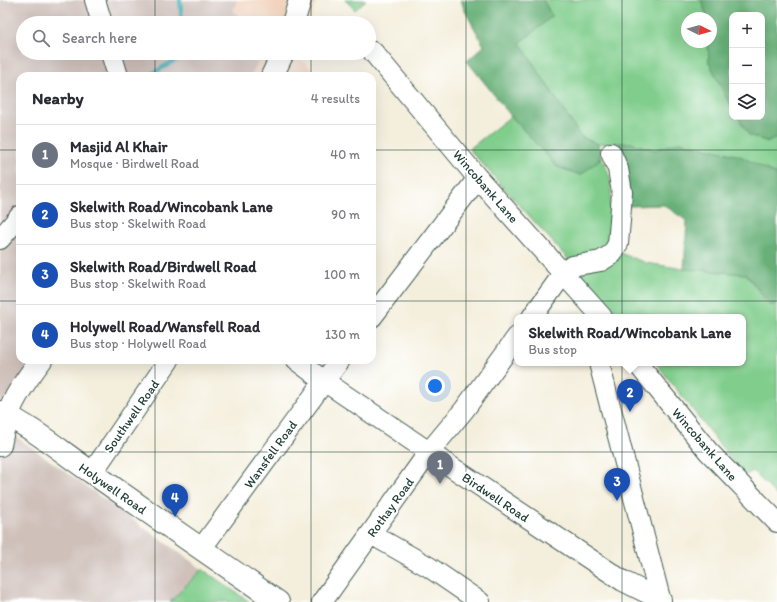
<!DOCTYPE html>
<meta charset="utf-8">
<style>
:root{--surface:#fff;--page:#f7f7f7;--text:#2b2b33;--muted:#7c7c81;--line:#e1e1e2;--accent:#d1495b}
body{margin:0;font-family:Itim,sans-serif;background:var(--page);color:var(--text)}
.controls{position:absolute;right:12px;top:12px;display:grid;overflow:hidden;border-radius:8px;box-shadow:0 4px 16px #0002}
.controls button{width:36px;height:36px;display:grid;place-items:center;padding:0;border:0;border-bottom:1px solid var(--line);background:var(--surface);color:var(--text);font:20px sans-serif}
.compass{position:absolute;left:681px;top:12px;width:36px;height:36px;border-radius:50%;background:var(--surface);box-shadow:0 4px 16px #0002;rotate:95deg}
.you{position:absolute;left:435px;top:386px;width:14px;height:14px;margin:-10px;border:3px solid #fff;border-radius:50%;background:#1a73e8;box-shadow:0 0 0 6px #1a73e833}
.badge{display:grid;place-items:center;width:26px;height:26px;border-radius:50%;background:var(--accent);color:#fff;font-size:13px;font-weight:700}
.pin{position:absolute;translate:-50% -33px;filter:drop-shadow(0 1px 2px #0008)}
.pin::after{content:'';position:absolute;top:21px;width:14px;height:12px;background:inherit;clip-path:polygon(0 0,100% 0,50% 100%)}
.popup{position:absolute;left:514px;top:314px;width:232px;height:52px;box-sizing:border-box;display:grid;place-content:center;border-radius:8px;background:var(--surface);filter:drop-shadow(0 1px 3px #0005);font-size:13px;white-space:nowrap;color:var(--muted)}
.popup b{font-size:15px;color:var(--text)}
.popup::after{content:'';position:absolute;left:50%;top:100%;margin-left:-8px;border:8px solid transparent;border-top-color:var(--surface)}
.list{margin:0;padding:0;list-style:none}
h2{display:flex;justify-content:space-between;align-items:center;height:52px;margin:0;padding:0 16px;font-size:17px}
h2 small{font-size:13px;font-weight:400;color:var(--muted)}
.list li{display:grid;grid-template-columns:26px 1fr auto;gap:12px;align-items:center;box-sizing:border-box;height:60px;padding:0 16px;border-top:1px solid var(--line)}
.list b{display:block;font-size:15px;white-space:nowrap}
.list p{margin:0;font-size:13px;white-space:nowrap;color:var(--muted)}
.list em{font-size:13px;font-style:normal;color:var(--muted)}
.icon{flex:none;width:22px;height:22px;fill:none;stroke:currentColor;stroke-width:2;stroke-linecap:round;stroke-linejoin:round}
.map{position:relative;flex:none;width:777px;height:602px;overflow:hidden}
.search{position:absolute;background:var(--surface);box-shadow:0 4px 16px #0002;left:16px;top:16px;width:360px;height:44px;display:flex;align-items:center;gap:10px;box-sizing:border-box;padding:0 14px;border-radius:22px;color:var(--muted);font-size:15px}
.panel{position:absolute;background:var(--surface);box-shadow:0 4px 16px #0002;left:16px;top:72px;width:360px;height:292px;border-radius:12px}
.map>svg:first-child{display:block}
</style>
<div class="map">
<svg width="777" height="602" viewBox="0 0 777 602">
<rect width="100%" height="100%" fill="#fff"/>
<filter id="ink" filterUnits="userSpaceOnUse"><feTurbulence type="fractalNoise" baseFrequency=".025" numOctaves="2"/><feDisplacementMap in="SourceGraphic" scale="8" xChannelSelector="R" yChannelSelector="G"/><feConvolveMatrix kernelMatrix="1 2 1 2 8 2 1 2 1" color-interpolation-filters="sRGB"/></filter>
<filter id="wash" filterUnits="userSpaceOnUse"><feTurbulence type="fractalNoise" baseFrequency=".012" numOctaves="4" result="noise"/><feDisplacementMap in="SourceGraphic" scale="16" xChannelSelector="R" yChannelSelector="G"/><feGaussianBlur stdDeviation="0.9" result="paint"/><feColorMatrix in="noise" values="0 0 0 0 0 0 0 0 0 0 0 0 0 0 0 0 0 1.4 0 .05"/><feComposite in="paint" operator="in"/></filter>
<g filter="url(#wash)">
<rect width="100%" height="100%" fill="#f4efdd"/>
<path fill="#f2d4be" d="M 237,0 L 317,0 L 309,23 L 248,23 L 233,11 Z
M 263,53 L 299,53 L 298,56 L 319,76 L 251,76 Z"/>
<path fill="#cfc0ba" d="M 0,0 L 237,0 L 233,11 L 248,23 L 23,23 L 23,53 L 263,53 L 251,76 L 20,76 L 20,360 L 35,360 L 7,430 L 202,569 L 170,602 L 0,602 Z"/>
<path fill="#80cd8c" stroke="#508560" d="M 345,0 L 366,0 L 355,10 Z
M 543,0 L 701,0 L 706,13 L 706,18 L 687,18 L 687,42 L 708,42 L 709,62 L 727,99 L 732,107 L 732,117 L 738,117 L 749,135 L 768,142 L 777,137 L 777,175 L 740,156 L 679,142 L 655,150 L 632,143 L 598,144 L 581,137 L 520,43 L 552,16 Z
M 511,116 L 557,167 L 581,175 L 601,158 L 605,163 L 611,182 L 610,235 L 620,253 L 646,263 L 684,269 L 746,274 L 769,305 L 777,304 L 777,496 L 753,471 L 744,476 L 656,363 L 743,363 L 743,317 L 620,317 L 469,149 Z
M 202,569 L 250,602 L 170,602 Z"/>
<path fill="#68b078" stroke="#447656" d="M 461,0 L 543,0 L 552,16 L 520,43 L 581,137 L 598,144 L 601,158 L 581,175 L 557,167 L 511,116 L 467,61 L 484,46 L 464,9 Z
M 701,0 L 777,0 L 777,137 L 769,142 L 749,135 L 738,117 L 762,117 L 762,15 L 732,15 L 732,107 L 727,99 L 709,62 L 708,42 L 711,42 L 711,18 L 706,18 L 706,13 Z
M 679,142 L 740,156 L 777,175 L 777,304 L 771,305 L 746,274 L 684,269 L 687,221 L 664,205 L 629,206 L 619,143 L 632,143 L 655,150 Z"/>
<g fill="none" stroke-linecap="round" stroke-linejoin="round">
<path stroke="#3eaeb8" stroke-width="4.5" d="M 180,0 L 182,23
M 149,76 L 185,54 L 185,53"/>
</g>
</g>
<g filter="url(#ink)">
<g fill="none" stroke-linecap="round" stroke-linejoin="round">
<defs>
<path id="minor" d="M 95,0 L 102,23
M 373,52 L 476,176 L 602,317
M 111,53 L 118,76
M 0,239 L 20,216
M 372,317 L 478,178
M 532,317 L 563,274 L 572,266 L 601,261 L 612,254 L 618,244 L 620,221 L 622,192 L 618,169 L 611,153
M 296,360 L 324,381 L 429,452 L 623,581 L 661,600
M 599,363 L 661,602
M 637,363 L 708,451 L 777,522
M 92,473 L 169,360
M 371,534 L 429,567 L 480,602
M 201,549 L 340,360
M 322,602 L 429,452 L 464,410 L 517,337"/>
<path id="major" d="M 293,23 L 300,0
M 272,76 L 283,53
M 0,412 C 34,428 63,453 94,474 C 155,517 217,560 278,602
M 0,445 C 2,435 4,424 8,414 C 15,395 28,377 41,360"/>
</defs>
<use href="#minor" stroke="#3f584d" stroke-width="22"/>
<use href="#major" stroke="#3f584d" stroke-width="24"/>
<use href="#minor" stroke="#fff" stroke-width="20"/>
<use href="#major" stroke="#fff" stroke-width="22"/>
</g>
</g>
<path fill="none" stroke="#1f3d34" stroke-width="1" stroke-opacity="0.55" d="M 155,0 L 155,23M 311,0 L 311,23M 466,0 L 466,602M 622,0 L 622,602M 155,53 L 155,76M 311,53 L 311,76M 0,150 L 20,150M 372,150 L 777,150M 0,301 L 20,301M 372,301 L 777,301M 155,360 L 155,602M 311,360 L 311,602M 0,452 L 777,452"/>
<g text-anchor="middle" stroke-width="4" stroke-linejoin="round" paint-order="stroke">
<g font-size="13" fill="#1f3d34" stroke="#fff">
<text transform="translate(486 186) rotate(49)" y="5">Wincobank Lane</text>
<text transform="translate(131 416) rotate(-55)" y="5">Southwell Road</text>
<text transform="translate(705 444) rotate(49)" y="5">Wincobank Lane</text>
<text transform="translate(270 454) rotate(-54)" y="5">Wansfell Road</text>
<text transform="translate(113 488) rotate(35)" y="5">Holywell Road</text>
<text transform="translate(496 497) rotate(34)" y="5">Birdwell Road</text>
<text transform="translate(390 507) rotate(-54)" y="5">Rothay Road</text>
</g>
</g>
</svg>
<div class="controls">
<button>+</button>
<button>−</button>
<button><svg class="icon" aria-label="layers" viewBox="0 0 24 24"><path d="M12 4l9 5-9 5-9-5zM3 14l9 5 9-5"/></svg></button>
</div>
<svg class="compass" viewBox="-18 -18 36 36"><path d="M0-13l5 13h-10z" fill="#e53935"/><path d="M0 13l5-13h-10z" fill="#7c7c81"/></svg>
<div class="you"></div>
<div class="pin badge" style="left:440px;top:484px;background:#6b7280">1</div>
<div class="pin badge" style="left:630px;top:412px;background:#1a4fb4">2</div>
<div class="popup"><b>Skelwith Road/Wincobank Lane</b>Bus stop</div>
<div class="pin badge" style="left:617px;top:501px;background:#1a4fb4">3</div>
<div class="pin badge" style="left:175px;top:517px;background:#1a4fb4">4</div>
<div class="search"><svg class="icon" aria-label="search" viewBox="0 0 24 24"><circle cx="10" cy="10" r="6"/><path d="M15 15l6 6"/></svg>Search here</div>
<section class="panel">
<h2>Nearby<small>4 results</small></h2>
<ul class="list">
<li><span class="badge" style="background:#6b7280">1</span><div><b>Masjid Al Khair</b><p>Mosque · Birdwell Road</p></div><em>40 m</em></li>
<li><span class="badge" style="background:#1a4fb4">2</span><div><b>Skelwith Road/Wincobank Lane</b><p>Bus stop · Skelwith Road</p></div><em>90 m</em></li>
<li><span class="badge" style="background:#1a4fb4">3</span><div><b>Skelwith Road/Birdwell Road</b><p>Bus stop · Skelwith Road</p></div><em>100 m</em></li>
<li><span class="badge" style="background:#1a4fb4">4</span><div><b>Holywell Road/Wansfell Road</b><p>Bus stop · Holywell Road</p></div><em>130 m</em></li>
</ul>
</section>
</div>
